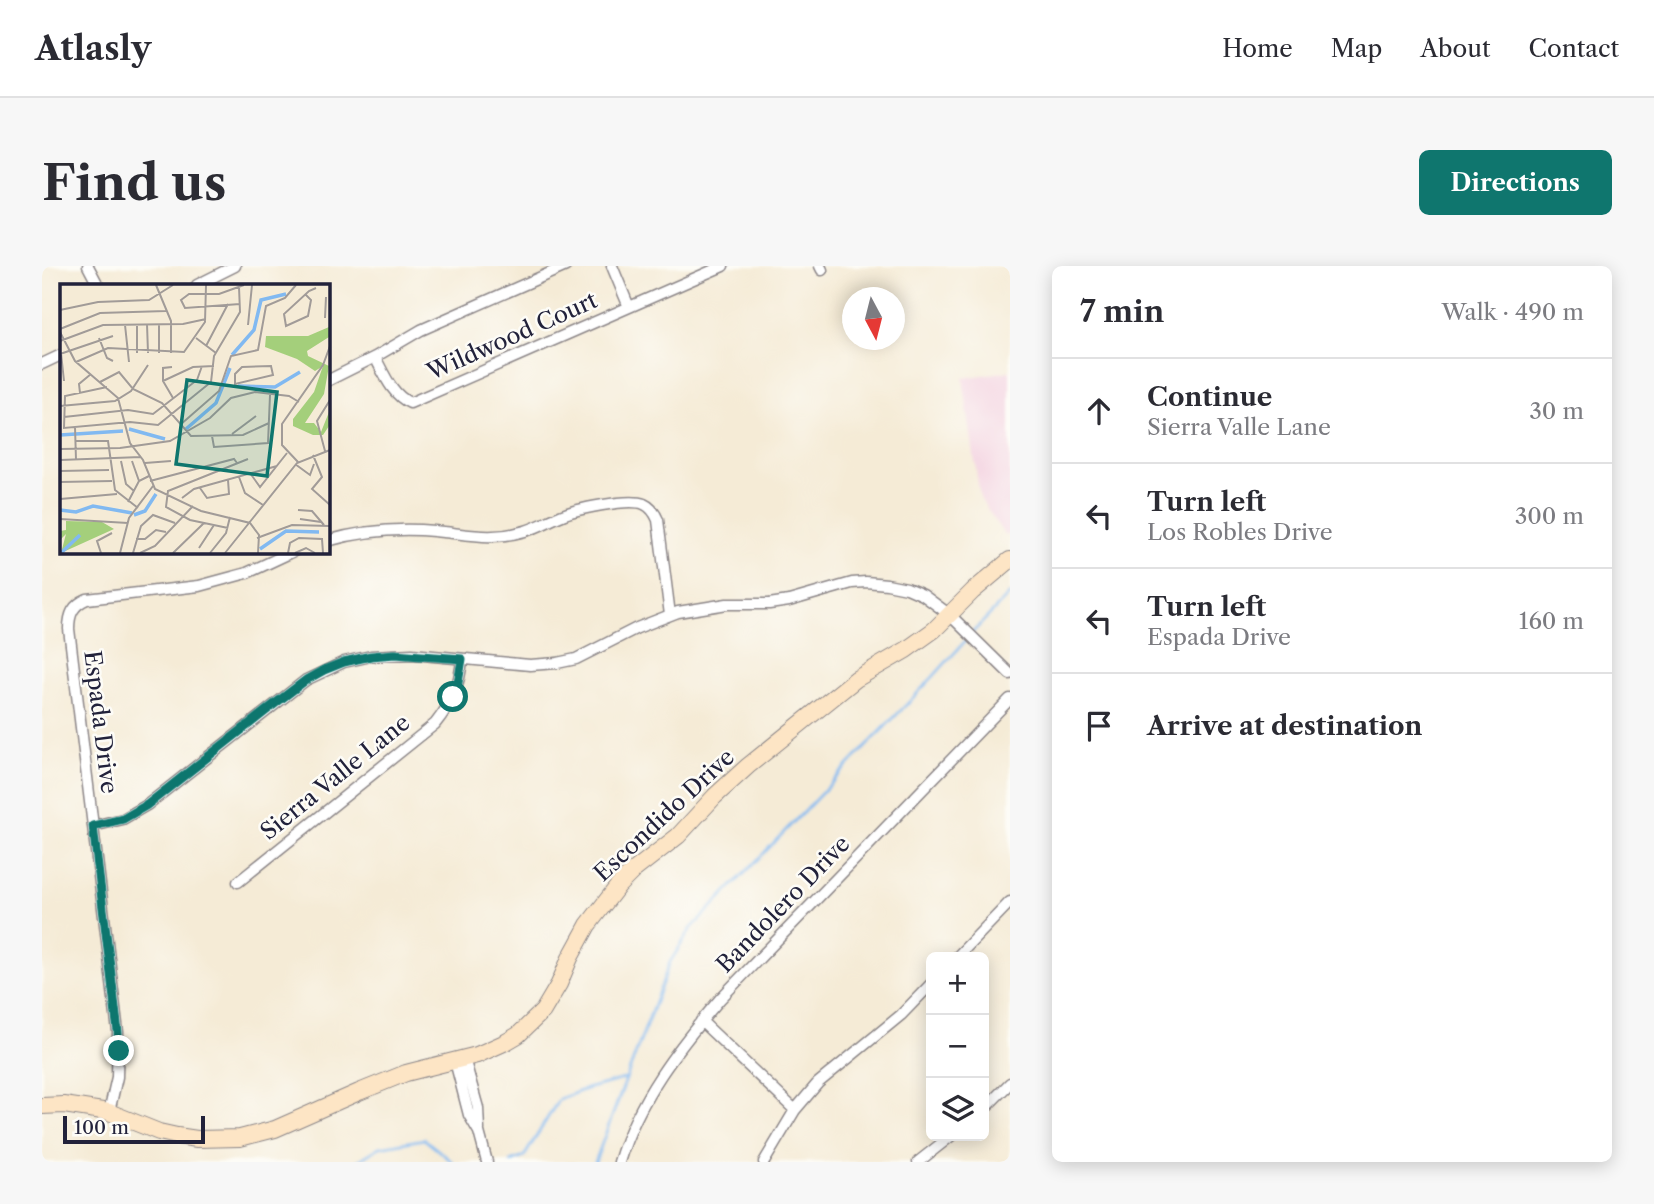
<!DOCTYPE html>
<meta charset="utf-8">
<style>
:root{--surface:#fff;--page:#f7f7f7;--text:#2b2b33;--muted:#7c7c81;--line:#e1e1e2;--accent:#0f766e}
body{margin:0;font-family:"Libre Caslon Text",serif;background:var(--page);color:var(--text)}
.controls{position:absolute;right:21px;bottom:21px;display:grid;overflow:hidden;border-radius:10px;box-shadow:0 4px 18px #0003}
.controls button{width:63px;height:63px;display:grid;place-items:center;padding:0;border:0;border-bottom:2px solid var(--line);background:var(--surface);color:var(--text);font:35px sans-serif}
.compass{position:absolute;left:800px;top:21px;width:63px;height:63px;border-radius:50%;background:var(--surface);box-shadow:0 4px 18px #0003;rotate:173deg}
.scale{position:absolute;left:21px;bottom:18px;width:142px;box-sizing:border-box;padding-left:7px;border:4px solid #22223b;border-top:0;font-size:19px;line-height:24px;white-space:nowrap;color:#22223b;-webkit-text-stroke:5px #fdfcf7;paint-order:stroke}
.stop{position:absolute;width:21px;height:21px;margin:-16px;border:5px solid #0f766e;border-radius:50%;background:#fff}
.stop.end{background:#0f766e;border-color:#fff;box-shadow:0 2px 7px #0008}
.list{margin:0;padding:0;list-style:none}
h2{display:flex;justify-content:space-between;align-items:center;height:91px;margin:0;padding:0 28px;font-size:30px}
h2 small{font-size:23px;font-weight:400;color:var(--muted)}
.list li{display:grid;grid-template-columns:46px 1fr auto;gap:21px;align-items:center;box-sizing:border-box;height:105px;padding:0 28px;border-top:2px solid var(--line)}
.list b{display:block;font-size:26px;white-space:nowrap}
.list p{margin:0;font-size:23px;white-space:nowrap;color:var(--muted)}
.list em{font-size:23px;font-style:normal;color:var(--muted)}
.icon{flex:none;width:38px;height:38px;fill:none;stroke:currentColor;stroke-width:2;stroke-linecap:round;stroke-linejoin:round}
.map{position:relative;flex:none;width:968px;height:896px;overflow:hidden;border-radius:10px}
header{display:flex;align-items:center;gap:42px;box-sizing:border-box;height:98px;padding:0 35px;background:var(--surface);border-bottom:2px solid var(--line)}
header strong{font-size:33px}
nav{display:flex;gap:38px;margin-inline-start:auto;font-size:24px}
.intro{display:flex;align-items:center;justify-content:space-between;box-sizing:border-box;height:168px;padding:0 42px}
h1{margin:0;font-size:49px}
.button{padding:18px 32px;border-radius:10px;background:var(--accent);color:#fff;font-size:24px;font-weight:700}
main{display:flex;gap:42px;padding:0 42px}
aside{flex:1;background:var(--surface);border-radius:10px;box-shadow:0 4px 18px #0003}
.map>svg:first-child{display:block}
</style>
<header>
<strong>Atlasly</strong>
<nav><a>Home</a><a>Map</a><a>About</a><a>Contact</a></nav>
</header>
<div class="intro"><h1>Find us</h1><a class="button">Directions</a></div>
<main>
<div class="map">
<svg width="968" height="896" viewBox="0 0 968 896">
<rect width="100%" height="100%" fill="#fdfcf7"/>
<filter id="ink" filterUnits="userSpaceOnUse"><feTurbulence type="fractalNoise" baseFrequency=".0143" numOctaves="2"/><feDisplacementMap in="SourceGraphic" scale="14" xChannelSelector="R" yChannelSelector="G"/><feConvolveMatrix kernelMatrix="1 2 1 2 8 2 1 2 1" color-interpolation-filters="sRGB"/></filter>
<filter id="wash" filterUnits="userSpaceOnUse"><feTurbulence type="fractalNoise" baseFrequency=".00686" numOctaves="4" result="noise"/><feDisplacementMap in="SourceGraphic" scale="28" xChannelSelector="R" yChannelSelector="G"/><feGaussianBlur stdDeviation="1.57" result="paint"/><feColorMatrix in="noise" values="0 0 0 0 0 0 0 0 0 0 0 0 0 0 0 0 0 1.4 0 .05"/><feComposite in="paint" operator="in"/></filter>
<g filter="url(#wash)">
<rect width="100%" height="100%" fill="#f5ebd6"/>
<path fill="#f3cfdf" d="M 968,105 L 968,266 L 963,270 L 938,232 L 921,112 Z"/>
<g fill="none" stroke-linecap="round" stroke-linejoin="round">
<path stroke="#81b9f1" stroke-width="2.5" d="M 930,367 L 968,328
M 314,896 L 338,881 L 382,873 L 411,896
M 469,896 L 482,891 L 517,833 L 544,823 L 582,813
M 553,896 L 628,696 L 649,663 L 890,412 L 926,372"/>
</g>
</g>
<g filter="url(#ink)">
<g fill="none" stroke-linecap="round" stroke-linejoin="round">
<defs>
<path id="street" d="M 46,0 L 56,19
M 570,0 L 587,41
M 778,0 L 780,4
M 155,19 L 193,0
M 333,91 C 342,108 350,129 368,137 L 681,0
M 0,98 L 19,89
M 285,115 L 333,91 L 379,64 L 524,0
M 285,275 C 320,265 357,262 392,265 C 426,268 449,275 483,265 C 495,262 506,255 518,250 C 533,243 587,232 602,238 C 609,241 613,247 616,254 L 628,349
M 51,560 L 81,553 L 105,539 L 264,414 L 302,396 L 329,390 L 370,388 L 488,399 L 515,397 L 534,393 L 595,362 L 636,346 L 685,338 L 727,338 L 747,335 L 810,317 L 824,316 L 845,318 L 865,322 L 881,329 L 908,349 L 968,408
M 196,616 L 393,458 C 409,438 418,419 420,393
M 915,691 L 968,636
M 659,755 L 753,844
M 422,792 L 436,842 L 437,864
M 413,795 L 427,849 L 437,866 L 445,896
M 942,843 L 968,817
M 67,846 L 75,811 L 76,766 L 27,363 C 27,348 31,339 45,333 L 157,320 L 205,307 L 252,285
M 577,896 C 596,833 636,782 678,733 L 968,433
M 722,896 L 753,844 L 776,817 L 859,749 L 889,718
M 876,896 L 909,870"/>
<path id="secondary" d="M 0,840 L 22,839 L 67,846 L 117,866 L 135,870 L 155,873 L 198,872 L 233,863 L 317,826 L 364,807 L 435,789 L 464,776 L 476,769 L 501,745 L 517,718 L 528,692 L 546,659 L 576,620 L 591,605 L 636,570 L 673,530 L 706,500 L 814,413 L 864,384 L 892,364 L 931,325 L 968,294"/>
</defs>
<use href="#street" stroke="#8c8688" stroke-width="13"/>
<use href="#secondary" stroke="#8c8688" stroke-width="18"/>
<use href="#street" stroke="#fff" stroke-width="10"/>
<use href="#secondary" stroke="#fde5c5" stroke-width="16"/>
</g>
</g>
<g fill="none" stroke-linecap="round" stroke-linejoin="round" filter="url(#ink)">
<path stroke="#0f766e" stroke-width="9" d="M 77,785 L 76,766 L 51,560 L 81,553 L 105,539 L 230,440 L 264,414 L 282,404 L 302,396 L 329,390 L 353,388 L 420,393 L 416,417 L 411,431"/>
</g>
<g text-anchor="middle" stroke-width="5" stroke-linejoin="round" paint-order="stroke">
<g font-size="23" fill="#22223b" stroke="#fdfcf7">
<text transform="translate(470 70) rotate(-24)" y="8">Wildwood Court</text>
<text transform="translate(59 456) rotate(83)" y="8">Espada Drive</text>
<text transform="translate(293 511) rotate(-39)" y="8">Sierra Valle Lane</text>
<text transform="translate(622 549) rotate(-43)" y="8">Escondido Drive</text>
<text transform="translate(741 638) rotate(-46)" y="8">Bandolero Drive</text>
</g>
</g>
<g transform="translate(18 18)">
<rect width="270" height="270" fill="#f5ebd6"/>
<path d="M 269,43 L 269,53 L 247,67 L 248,72 L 269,82 L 264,110 L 245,139 L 254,139 L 261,148 L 269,128 L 269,142 L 263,151 L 253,151 L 233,142 L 233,135 L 254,108 L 263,82 L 255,87 L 237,75 L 205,63 L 206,52 L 248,52 ZM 6,237 L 42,238 L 54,245 L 1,269 L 6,250 L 0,256 L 0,247 L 6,246 Z" fill="#a4cf7b"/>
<path fill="none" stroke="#81b9f1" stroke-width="3.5" d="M 172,71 L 194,46 L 201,16 L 226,10M 178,102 L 215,103 L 240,88M 69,145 L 105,155M 126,145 L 156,119 L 170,84M 0,151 L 63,147M 0,226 L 16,228 L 33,222 L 72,229M 74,231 L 85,227 L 96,210M 200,265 L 226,247 L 259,248M 1,269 L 20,251"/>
<path fill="none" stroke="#a19b98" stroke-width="2" d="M 96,1 L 111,37 L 111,69M 246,11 L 251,16 L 248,32 L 226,42 L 224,30 L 249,7 L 256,4M 180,20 L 125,24 L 121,16 L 129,10 L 159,10 L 184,1M 0,26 L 38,18 L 89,16 L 113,1M 265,34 L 266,13M 87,40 L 88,69M 65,41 L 69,78M 188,41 L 192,1M 0,45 L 40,29 L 106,27M 0,48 L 15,77 L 58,114 L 70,159 L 83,176 L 95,205 L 141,227 L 190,239 L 199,251 L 198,269M 39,54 L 47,74 L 53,77M 136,54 L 156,69M 0,57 L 43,41 L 123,40 L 146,35M 146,62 L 168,20M 1,69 L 4,97M 77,69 L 77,40M 99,69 L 99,41M 0,70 L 53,52M 16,78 L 48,64 L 124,68 L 145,38 L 146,1M 112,83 L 103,84 L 103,97 L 113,114M 182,83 L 211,82 L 213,91 L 175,100 L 175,90 ZM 103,97 L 133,83 L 154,82M 40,98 L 59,88 L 73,105 L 102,119 L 131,152 L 183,151 L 209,139M 47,103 L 5,112 L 4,144 L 70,138 L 98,141 L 151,98 L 154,72 L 180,28 L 179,3M 20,109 L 19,100 L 31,90M 0,122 L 55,117 L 71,107 L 88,81M 4,133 L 68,126 L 93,130 L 137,96 L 142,82M 120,141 L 159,107 L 171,72 L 198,66 L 206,22 L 225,14 L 236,1M 15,143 L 16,176M 172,150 L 196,132M 152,152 L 154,163 L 208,159 L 210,111M 16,157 L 48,157 L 55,206 L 78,224M 0,165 L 60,164 L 110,157 L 150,134 L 171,114 L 195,108 L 229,112 L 239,118M 265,167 L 257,137 L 270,116M 253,171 L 262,193 L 252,205 L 270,221M 0,176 L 81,173M 61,177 L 66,200 L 74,207M 72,177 L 79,197M 238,178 L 222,161 L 222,140 L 263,81 L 270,62M 85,179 L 111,177M 235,180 L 250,191 L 254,180M 0,187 L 49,186M 190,189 L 200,203 L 227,169M 179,193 L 185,209 L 203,221M 90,197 L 174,175 L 177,179M 0,198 L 52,197M 140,204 L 147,214 L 169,210 L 168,196M 122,214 L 134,205 L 217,182M 0,215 L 57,210M 68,218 L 79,197 L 89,192M 238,226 L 252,227 L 264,241M 0,235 L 68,239M 240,235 L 261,238M 168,244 L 130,236 L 106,223 L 108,207 L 188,175M 197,254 L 232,241 L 270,242M 76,255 L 85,255 L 96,246 L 106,248M 139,264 L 154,241M 41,269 L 37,257 L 52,249M 60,269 L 69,234 L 93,202M 73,269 L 81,242 L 93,231 L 115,239M 80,269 L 95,262 L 133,222M 113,269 L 144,239M 150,269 L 166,249 L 170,233M 165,269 L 237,179 L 270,166M 228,269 L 230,259 L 239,254 L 262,255 L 263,269M 235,269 L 246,264 L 255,269"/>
<path fill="#0f766e" fill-opacity="0.15" stroke="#0f766e" stroke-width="3.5" d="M 127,96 L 217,108 L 207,192 L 116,180 Z"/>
<rect width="270" height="270" fill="none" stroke="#22223b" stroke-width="3.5"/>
</g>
</svg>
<div class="controls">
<button>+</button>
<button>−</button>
<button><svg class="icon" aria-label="layers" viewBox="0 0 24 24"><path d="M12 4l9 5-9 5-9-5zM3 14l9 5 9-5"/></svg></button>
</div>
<svg class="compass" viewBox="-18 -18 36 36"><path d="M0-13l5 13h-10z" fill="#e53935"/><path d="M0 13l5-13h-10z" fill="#7c7c81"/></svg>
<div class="scale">100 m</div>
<div class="stop" style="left:411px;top:431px"></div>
<div class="stop end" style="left:77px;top:785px"></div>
</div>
<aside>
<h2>7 min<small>Walk · 490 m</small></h2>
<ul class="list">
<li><svg class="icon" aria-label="ahead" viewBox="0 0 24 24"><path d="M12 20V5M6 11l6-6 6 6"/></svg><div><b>Continue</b><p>Sierra Valle Lane</p></div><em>30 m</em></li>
<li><svg class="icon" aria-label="left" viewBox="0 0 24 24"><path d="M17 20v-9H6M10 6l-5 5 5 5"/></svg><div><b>Turn left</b><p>Los Robles Drive</p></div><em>300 m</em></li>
<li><svg class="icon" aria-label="left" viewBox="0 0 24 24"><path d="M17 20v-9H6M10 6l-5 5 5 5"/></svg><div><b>Turn left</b><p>Espada Drive</p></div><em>160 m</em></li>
<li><svg class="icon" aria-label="arrive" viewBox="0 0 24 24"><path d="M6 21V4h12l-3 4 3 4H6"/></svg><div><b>Arrive at destination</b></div></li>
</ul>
</aside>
</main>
